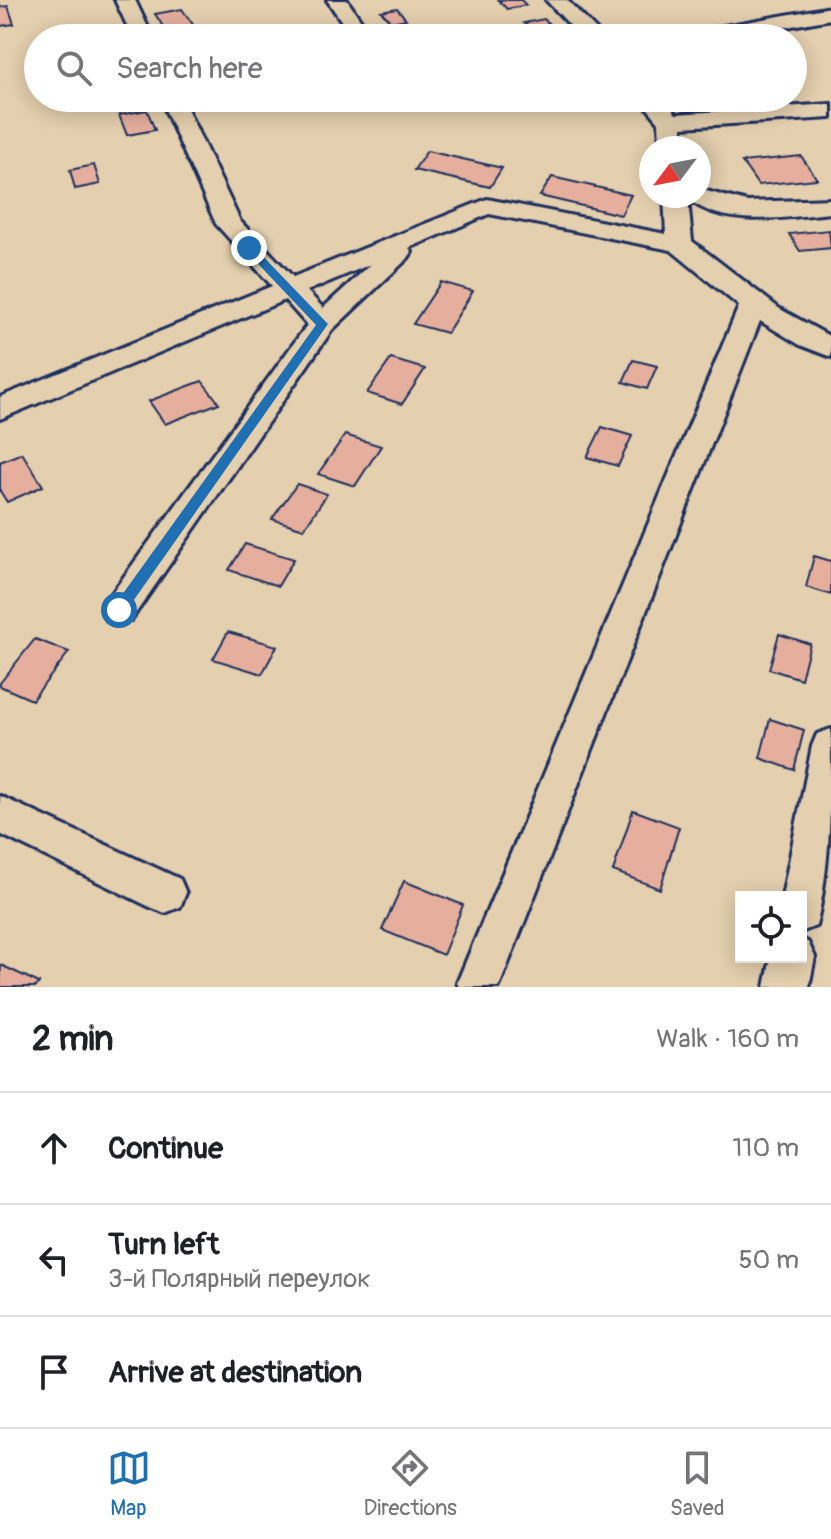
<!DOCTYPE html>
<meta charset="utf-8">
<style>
:root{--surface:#fff;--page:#f6f6f6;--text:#202124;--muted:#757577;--line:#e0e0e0;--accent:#1f6fb2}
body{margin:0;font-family:Pangolin,sans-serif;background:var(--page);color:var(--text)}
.controls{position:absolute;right:24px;bottom:24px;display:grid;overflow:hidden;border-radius:0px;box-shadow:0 4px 20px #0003}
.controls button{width:72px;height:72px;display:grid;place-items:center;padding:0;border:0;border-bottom:2px solid var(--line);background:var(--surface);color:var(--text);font:40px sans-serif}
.compass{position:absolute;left:639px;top:136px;width:72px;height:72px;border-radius:50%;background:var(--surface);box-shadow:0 4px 20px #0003;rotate:238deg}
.stop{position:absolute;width:24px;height:24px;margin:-18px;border:6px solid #1f6fb2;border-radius:50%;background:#fff}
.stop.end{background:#1f6fb2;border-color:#fff;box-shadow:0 2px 8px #0008}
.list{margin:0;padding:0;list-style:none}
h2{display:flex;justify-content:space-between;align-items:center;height:104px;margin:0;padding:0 32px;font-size:34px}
h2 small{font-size:26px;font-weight:400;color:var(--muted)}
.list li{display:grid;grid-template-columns:52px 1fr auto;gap:24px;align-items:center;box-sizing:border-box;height:112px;padding:0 32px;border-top:2px solid var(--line)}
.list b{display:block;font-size:30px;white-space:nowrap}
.list p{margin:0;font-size:26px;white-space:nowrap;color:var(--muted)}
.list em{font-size:26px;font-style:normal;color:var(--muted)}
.icon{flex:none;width:44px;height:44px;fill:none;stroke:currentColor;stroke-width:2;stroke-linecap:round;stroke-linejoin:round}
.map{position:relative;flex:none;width:831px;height:987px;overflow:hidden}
.search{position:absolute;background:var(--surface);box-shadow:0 4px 20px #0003;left:24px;right:24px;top:24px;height:88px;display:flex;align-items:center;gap:20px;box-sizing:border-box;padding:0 28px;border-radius:44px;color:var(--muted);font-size:30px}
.sheet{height:440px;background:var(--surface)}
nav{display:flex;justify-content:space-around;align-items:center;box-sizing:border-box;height:112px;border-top:2px solid var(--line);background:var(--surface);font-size:22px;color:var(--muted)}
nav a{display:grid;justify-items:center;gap:4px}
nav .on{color:var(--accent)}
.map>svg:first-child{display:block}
</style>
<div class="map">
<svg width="831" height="987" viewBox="0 0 831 987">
<rect width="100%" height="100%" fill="#e4cfae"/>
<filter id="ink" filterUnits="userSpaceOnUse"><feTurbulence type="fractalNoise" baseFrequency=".0125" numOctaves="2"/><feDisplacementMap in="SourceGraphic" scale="16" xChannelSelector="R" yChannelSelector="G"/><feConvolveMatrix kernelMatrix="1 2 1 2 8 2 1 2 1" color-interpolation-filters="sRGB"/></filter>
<g filter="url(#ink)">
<path fill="#e6af9d" stroke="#1b2f5e" stroke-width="2" d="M 498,0 L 521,0 L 526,5 L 507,9 Z
M 8,6 L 14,24 L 0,26 L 0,7 Z
M 397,8 L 406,19 L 391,22 L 381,11 Z
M 182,9 L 194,26 L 166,31 L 155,14 Z
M 544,19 L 559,34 L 539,38 L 524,23 Z
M 716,98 L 745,98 L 758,111 L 733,115 Z
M 147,110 L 155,130 L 127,135 L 119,115 Z
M 427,151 L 502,168 L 490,187 L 414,170 Z
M 801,156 L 817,179 L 758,185 L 742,162 Z
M 94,165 L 100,184 L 75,189 L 70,170 Z
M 552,177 L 631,195 L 621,215 L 540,196 Z
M 829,230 L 831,248 L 800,251 L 789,234 Z
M 441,282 L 473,291 L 447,333 L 413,324 Z
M 391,359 L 425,369 L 402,404 L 367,393 Z
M 633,360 L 657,366 L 647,389 L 623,382 Z
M 202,381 L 219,403 L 165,424 L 149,401 Z
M 602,427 L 632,436 L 618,466 L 587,457 Z
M 345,435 L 381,446 L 355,486 L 318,474 Z
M 22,453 L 43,486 L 7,502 L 0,491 L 0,462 Z
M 297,484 L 327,494 L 304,529 L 272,519 Z
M 245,544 L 294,559 L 278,586 L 229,570 Z
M 814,556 L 831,561 L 831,595 L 806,587 Z
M 228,632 L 277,646 L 262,674 L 213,659 Z
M 779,634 L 810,644 L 801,679 L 769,669 Z
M 35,639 L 69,652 L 32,700 L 0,686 L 0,683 Z
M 770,719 L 804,730 L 794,770 L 760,758 Z
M 633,810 L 679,827 L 660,889 L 613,871 Z
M 404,881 L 463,905 L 443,955 L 382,930 Z
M 1,965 L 39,983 L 36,987 L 0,987 Z"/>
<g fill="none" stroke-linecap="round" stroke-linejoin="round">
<defs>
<path id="minor" d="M 115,0 L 135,0 L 153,38 L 133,38 Z
M 327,0 L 347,0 L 373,38 L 353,38 Z
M 546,0 L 567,0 L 604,38 L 582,38 Z
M 831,7 L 831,19 L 725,38 L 680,38 L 690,32 Z
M 160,98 L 182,98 L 240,221 L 293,277 L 487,199 L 666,234 L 664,196 L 699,196 L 699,189 L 747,202 L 831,199 L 831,213 C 788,217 725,229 688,199 L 692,241 L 780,309 L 831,337 L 831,357 L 800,345 L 760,321 L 499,987 L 459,987 L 457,983 L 739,306 L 671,250 L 489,214 L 409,248 L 412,252 L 408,258 L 332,330 L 131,620 L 119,624 L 107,620 L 102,610 L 107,600 L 307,325 L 285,300 L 0,419 L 0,397 L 272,286 L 216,224 ZM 371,264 L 323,308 L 307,291 Z
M 639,98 L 662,98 L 676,114 L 831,104 L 831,118 L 682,127 L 684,148 L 660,148 L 659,122 Z
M 831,729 C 831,792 831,866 816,926 L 801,932 L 801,897 L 782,897 L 812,746 L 817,734 Z
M 0,796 L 180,879 L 186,893 L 180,907 L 165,913 L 150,907 L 0,834 Z
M 801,939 L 808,942 L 815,957 L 809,987 L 765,987 L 771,957 L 801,957 Z"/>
</defs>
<use href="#minor" stroke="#1b2f5e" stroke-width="6"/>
<use href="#minor" fill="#e4cfae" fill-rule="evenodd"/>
</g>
</g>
<path fill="#1f6fb2" d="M 245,246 L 253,246 L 328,324 L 124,614 L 114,614 L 114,606 L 316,325 L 245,250 Z"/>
</svg>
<div class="controls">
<button><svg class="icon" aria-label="locate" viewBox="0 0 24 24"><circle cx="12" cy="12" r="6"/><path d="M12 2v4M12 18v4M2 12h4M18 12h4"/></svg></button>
</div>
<svg class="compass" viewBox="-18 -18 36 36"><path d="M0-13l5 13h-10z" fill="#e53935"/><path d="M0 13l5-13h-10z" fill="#757577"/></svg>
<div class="stop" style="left:119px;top:610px"></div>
<div class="stop end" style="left:249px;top:248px"></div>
<div class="search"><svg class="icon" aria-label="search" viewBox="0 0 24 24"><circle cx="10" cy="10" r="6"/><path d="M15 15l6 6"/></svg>Search here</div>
</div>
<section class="sheet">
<h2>2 min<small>Walk · 160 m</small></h2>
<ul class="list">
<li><svg class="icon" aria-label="ahead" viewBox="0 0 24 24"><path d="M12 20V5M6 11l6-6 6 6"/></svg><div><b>Continue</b></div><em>110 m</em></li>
<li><svg class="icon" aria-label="left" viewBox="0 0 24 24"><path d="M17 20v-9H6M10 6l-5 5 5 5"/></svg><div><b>Turn left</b><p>3-й Полярный переулок</p></div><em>50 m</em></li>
<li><svg class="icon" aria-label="arrive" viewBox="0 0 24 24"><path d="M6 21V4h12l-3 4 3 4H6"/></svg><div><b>Arrive at destination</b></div></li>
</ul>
</section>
<nav>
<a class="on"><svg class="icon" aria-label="map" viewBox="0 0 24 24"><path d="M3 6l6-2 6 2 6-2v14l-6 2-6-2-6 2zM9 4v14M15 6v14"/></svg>Map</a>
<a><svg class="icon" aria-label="directions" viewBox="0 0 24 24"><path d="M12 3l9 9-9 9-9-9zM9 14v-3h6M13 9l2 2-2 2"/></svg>Directions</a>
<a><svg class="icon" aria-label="saved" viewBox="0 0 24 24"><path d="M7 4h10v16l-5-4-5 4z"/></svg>Saved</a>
</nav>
